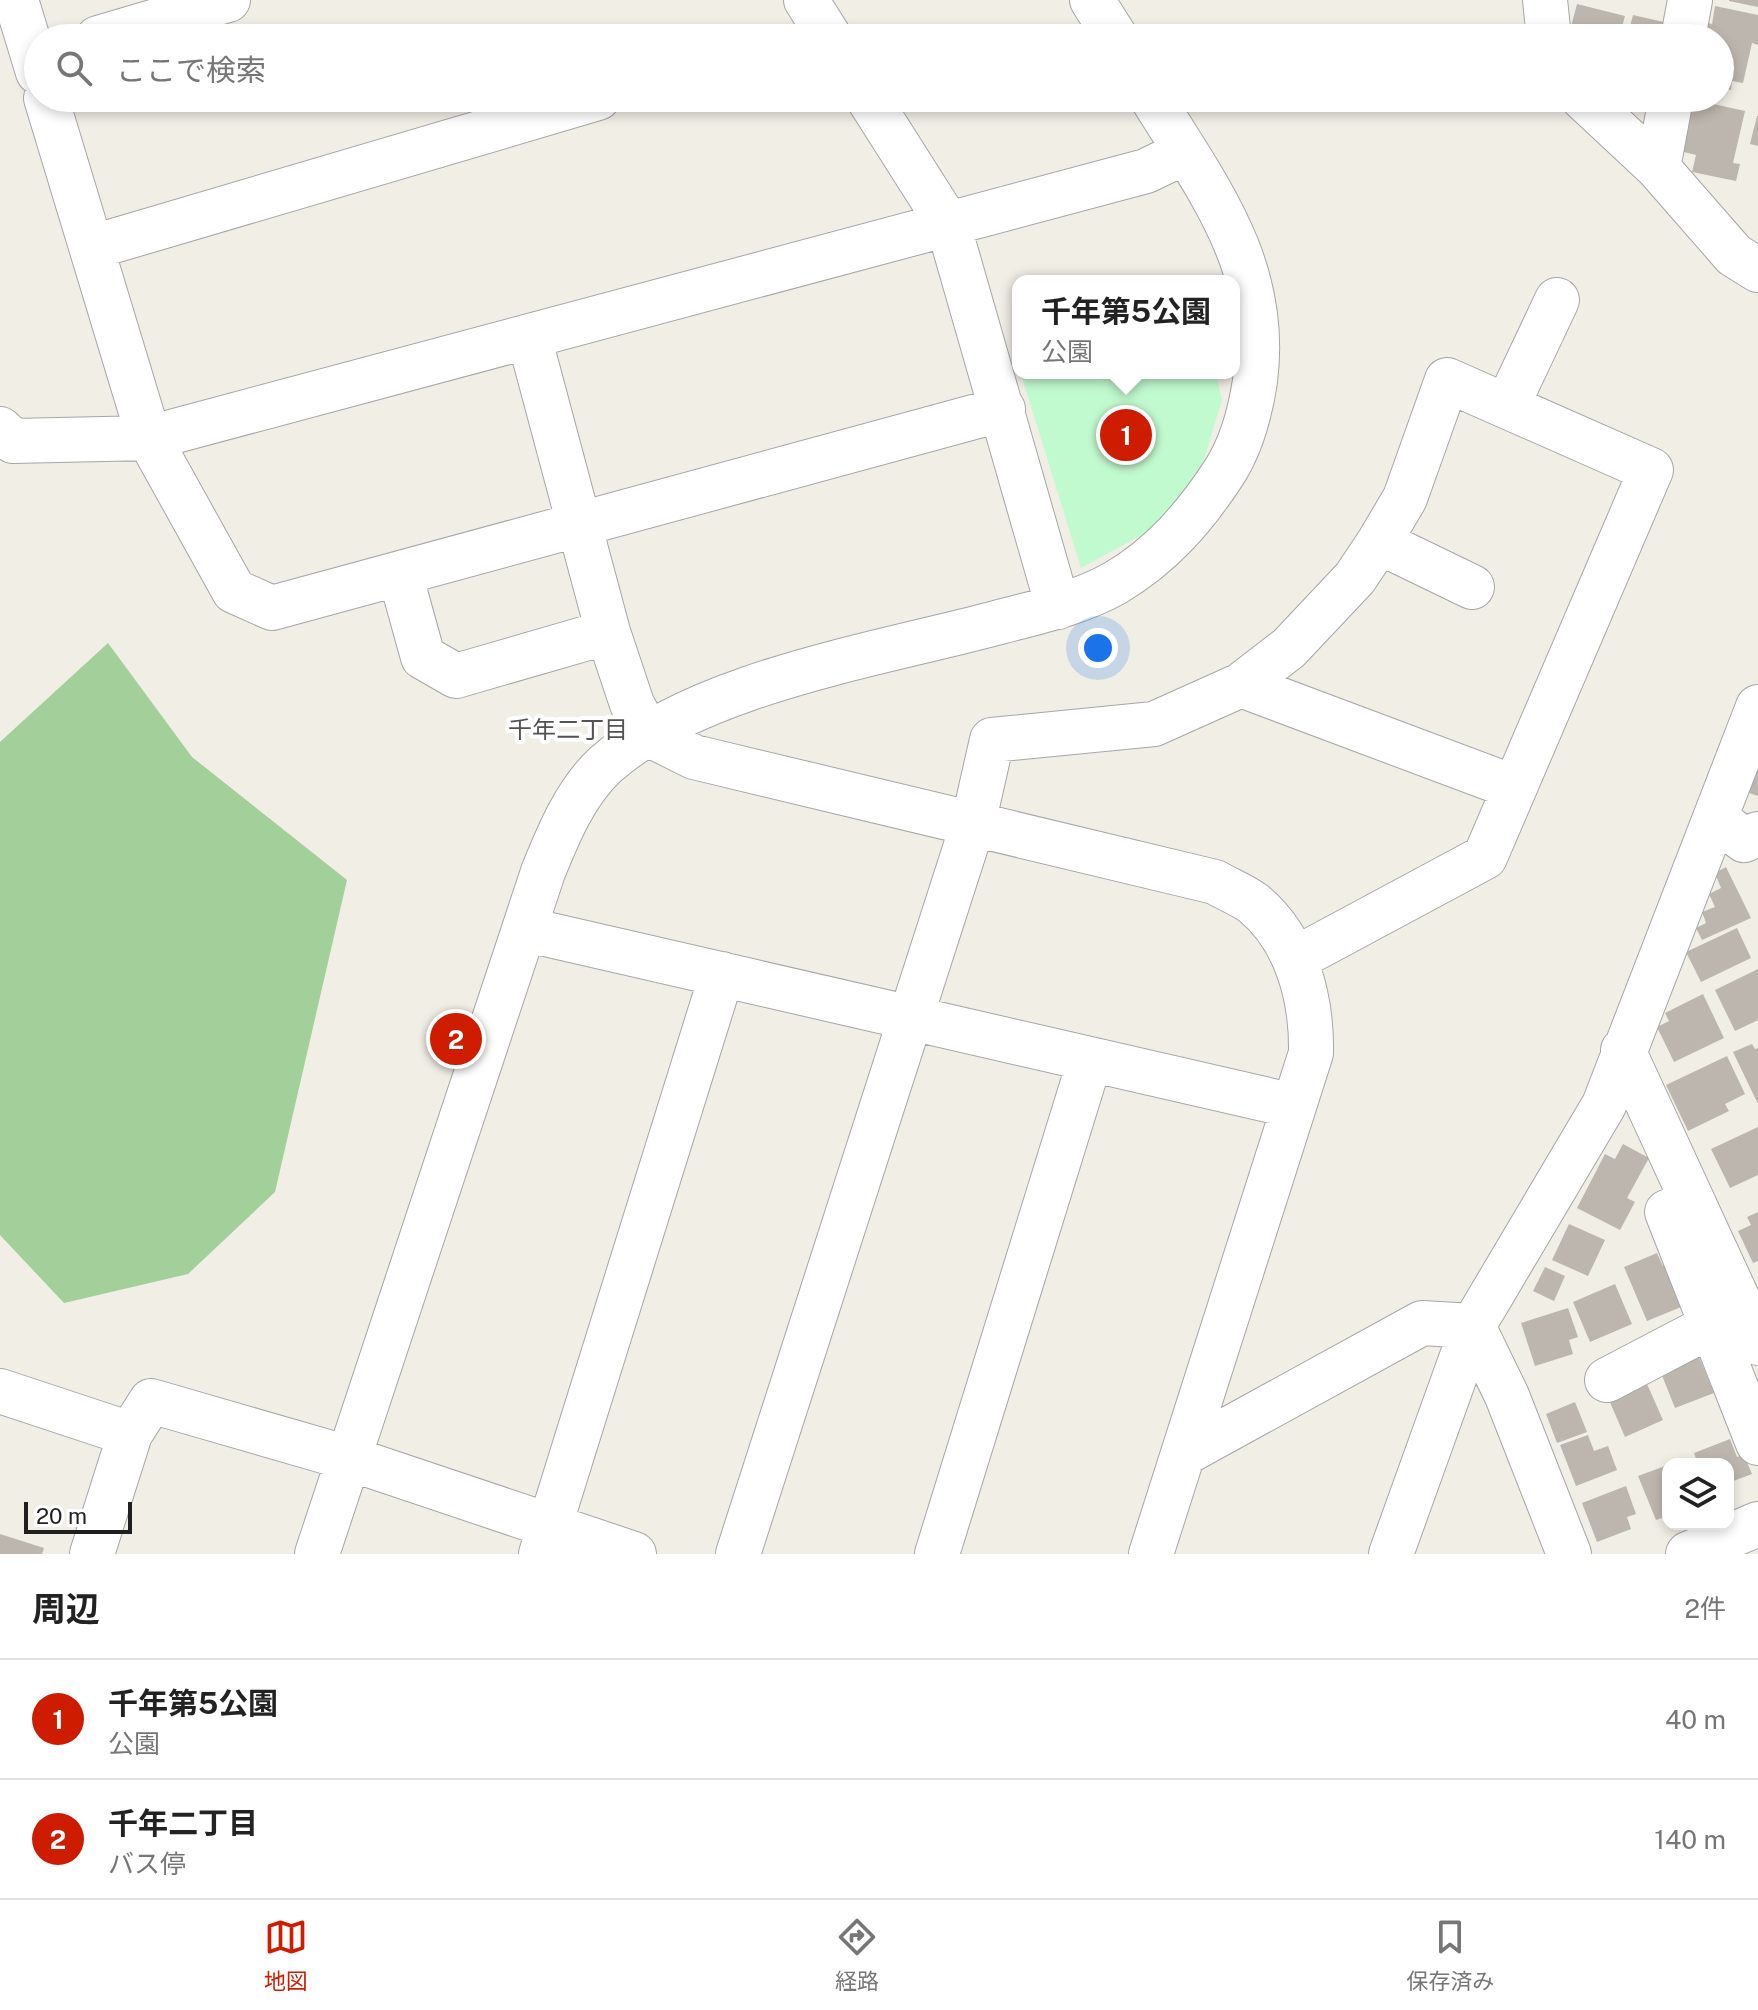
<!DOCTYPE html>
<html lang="ja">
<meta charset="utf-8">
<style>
:root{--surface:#fff;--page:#f6f6f6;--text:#222;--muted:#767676;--line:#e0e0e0;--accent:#ce1c00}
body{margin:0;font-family:"Public Sans","Noto Sans JP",sans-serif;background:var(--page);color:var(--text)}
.controls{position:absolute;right:24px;bottom:24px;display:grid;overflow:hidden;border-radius:16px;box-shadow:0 4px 12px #0003}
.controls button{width:72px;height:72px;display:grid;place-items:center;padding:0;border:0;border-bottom:2px solid var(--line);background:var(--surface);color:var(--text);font:40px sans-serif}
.scale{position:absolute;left:24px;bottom:20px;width:108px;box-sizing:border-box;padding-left:8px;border:4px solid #1f1f1f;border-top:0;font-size:22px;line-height:28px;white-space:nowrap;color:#1f1f1f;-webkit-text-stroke:6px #fff;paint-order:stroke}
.you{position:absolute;left:1098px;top:648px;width:28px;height:28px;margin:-20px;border:6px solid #fff;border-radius:50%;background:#1a73e8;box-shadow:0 0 0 12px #1a73e833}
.badge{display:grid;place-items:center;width:52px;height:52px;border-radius:50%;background:var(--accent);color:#fff;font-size:26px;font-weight:700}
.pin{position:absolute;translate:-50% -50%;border:4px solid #fff;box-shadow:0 2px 8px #0006}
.popup{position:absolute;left:1012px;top:275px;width:228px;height:104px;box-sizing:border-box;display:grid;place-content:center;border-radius:16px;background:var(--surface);filter:drop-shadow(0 2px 6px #0005);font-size:26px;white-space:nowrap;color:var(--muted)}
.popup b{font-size:30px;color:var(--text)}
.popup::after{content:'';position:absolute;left:50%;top:100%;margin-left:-16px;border:16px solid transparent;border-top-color:var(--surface)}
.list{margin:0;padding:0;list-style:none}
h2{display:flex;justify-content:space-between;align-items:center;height:104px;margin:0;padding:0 32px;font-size:34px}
h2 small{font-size:26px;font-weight:400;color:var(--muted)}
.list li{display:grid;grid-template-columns:52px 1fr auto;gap:24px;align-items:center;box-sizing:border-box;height:120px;padding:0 32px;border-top:2px solid var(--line)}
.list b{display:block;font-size:30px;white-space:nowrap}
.list p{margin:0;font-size:26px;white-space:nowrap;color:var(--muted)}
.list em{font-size:26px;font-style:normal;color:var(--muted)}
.icon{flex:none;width:44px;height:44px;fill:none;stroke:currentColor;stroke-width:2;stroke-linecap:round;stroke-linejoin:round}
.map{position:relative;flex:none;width:1758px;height:1554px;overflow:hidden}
.search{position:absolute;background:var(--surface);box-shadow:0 4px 12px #0003;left:24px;right:24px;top:24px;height:88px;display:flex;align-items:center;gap:20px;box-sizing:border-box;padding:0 28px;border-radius:44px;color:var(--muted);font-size:30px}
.sheet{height:344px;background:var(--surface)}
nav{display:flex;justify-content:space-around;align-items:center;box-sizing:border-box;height:112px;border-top:2px solid var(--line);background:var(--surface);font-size:22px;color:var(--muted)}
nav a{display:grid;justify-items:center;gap:4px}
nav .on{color:var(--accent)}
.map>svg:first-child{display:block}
</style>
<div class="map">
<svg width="1758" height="1554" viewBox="0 0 1758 1554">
<rect width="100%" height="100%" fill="#f0eee5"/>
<path fill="#a2cf9a" d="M 108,643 L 192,757 L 347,880 L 275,1192 L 188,1274 L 64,1303 L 0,1235 L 0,742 Z"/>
<path fill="#c2facf" d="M 1216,373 L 1222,400 L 1201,469 L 1151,530 L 1081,568 L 1021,374 Z"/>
<path fill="#bdb6ae" d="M 1758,0 L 1758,7 L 1729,1 L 1729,0 Z
M 1577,4 L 1625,16 L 1619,38 L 1568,38 Z
M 1715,6 L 1758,15 L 1758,45 L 1752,43 L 1743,83 L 1732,81 L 1731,90 L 1720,87 L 1720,38 L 1701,38 L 1704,22 L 1712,24 Z
M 1633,15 L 1668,23 L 1665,38 L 1627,38 Z
M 1691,99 L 1745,111 L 1733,163 L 1740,164 L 1736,181 L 1692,172 L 1696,155 L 1680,151 Z
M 1757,116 L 1758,116 L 1758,146 L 1750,144 Z
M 1758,767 L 1758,796 L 1746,792 Z
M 1726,867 L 1751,918 L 1702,940 L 1696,928 L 1706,923 L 1702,912 L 1715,907 L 1709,894 L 1721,888 L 1715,873 Z
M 1737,928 L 1751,958 L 1701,982 L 1686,952 Z
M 1758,969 L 1758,1020 L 1735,1031 L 1715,990 Z
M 1703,994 L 1724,1038 L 1674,1062 L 1657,1027 L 1669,1021 L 1665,1013 Z
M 1752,1044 L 1755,1049 L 1758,1048 L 1758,1104 L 1733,1052 Z
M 1727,1056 L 1745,1094 L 1725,1104 L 1729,1111 L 1688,1131 L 1666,1085 Z
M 1758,1127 L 1758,1175 L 1730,1188 L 1711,1149 Z
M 1623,1144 L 1649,1158 L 1627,1198 L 1635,1202 L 1620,1230 L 1577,1208 L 1605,1154 L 1615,1159 Z
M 1758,1212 L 1758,1261 L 1753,1263 L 1738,1231 L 1751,1225 L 1747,1217 Z
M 1569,1224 L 1605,1240 L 1588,1276 L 1552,1260 Z
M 1657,1253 L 1663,1266 L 1669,1264 L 1686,1305 L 1647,1321 L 1624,1267 Z
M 1545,1267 L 1565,1276 L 1554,1301 L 1533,1291 Z
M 1615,1284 L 1632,1324 L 1590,1342 L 1573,1302 Z
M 1568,1308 L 1578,1337 L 1569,1340 L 1573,1354 L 1535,1366 L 1521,1323 Z
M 1699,1357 L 1714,1393 L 1675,1408 L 1661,1373 Z
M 1647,1384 L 1663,1420 L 1625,1437 L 1609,1400 Z
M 1575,1402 L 1587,1432 L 1557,1443 L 1546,1414 Z
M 1588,1435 L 1594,1451 L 1608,1446 L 1617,1470 L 1576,1486 L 1560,1445 Z
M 1730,1439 L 1737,1457 L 1744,1455 L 1752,1474 L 1728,1483 L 1728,1464 L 1698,1464 L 1694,1453 Z
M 1668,1465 L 1668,1516 L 1656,1520 L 1638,1476 Z
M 1626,1486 L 1636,1514 L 1627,1517 L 1631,1529 L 1597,1542 L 1582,1503 Z
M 0,1534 L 44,1548 L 42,1554 L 0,1554 Z"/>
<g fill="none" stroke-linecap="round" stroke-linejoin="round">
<defs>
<path id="minor" d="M 16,0 L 38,72
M 806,0 L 830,38
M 1092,0 L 1116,38
M 1545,0 L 1549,38
M 98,38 L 228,0
M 1683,38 L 1690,0
M 46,98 L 149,438 L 234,591 L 272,608 L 1003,409
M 868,98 L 948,224 L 1058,607
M 1583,98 L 1658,168 L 1734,255 L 1758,270
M 1658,168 L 1671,98
M 93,247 L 598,98
M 529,337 L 608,632 L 632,704 L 648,734 L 694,757 L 1215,882 C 1227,889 1242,895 1253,903 C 1297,939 1312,999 1311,1053 L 1151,1554
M 1507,406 L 1557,300
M 0,429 L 13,441 L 149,438 L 1146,171 L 1185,152
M 1379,542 L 1472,587
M 400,574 L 423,657 L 456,676 L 608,632
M 1241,685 L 1513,787
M 1716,819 L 1744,840 L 1758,834
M 524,929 L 1294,1106
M 1623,1050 L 1758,1343
M 1672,1210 L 1667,1212 L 1758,1443
M 1473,1326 L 1507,1396 L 1569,1554
M 1607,1380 L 1712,1325
M 0,1391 L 130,1434
M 1185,1453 L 1422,1323 L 1473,1326
M 92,1554 L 130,1434 L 151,1401 L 348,1458 L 634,1554
M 317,1554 L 543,872 C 558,835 575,793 605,765 C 695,684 875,655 992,624 C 1033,613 1078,604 1115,583 C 1161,556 1194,518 1223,474 C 1241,447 1250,414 1255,381 C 1270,268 1209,190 1152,98
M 541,1554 L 722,974
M 738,1554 L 973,824 L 992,740 L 1154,724 L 1241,685 L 1289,648 L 1355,578 L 1379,542 L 1405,498 L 1447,380 L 1651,470 L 1485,857 L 1295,959
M 937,1554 L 1090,1060
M 1391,1554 L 1473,1326 L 1604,1105 L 1758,707
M 1688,1554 L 1758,1524"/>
</defs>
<use href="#minor" stroke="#a6a6a6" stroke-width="46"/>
<use href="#minor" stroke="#fff" stroke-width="44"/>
</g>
<g text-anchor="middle" stroke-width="8" stroke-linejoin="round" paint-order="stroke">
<g font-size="24" fill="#525252" stroke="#fff">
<text x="568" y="738">千年二丁目</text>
</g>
</g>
</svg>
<div class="controls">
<button><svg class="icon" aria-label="layers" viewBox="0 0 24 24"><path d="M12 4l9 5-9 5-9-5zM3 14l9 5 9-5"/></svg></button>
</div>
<div class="scale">20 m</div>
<div class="you"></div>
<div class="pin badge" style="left:1126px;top:435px">1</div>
<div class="popup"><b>千年第5公園</b>公園</div>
<div class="pin badge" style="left:456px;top:1039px">2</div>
<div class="search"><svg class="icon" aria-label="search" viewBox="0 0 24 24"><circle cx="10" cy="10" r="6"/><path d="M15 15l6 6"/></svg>ここで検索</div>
</div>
<section class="sheet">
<h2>周辺<small>2件</small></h2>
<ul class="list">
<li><span class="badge">1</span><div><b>千年第5公園</b><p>公園</p></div><em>40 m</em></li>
<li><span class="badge">2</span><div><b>千年二丁目</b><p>バス停</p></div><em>140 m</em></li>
</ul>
</section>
<nav>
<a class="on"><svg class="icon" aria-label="map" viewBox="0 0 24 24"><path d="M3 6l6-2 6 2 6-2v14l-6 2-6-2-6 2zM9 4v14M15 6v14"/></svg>地図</a>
<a><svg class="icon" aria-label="directions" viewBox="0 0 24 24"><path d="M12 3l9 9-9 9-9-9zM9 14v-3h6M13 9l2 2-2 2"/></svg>経路</a>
<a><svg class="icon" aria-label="saved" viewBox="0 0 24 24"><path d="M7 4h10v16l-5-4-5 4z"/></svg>保存済み</a>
</nav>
